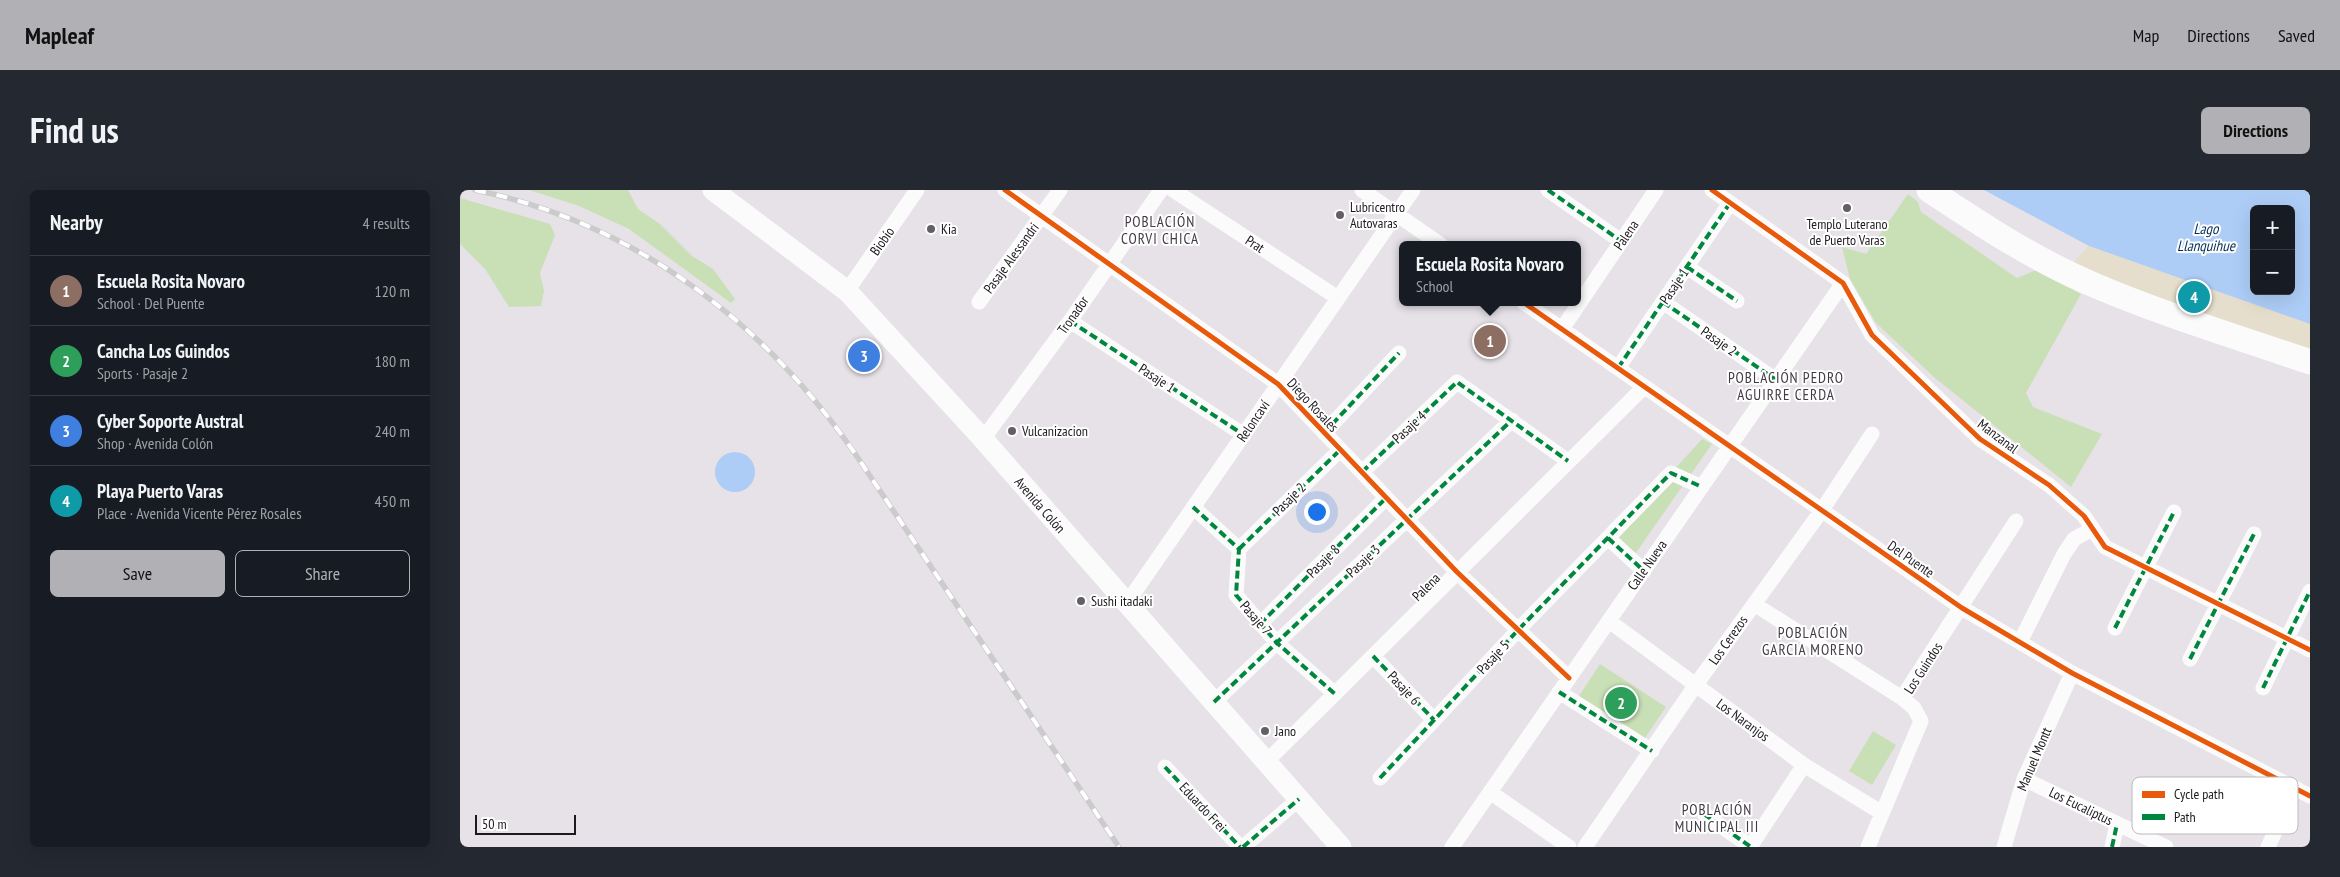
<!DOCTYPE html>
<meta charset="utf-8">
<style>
:root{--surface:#171b24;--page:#242831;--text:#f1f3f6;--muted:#9ea1a6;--line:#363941;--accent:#b1b1b5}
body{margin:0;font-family:"PT Sans Narrow",sans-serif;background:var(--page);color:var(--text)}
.controls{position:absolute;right:15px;top:15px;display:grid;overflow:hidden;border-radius:8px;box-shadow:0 5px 20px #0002}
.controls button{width:45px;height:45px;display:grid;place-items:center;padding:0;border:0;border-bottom:1px solid var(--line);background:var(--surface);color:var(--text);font:25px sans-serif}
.scale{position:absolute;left:15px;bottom:12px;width:101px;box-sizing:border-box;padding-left:5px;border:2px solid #1d1a1e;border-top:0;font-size:14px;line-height:18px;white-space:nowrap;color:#1d1a1e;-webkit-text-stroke:4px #fff;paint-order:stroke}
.you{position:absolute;left:856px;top:321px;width:18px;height:18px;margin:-12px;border:4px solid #fff;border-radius:50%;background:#1a73e8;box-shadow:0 0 0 8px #1a73e833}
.badge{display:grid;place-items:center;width:32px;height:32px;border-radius:50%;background:var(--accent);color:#fff;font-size:16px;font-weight:700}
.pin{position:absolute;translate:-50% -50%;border:2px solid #fff;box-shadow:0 1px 5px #0006}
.popup{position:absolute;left:939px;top:51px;width:182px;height:65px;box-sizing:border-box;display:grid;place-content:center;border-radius:8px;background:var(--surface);filter:drop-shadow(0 1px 4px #0005);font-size:16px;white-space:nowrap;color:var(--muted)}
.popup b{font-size:19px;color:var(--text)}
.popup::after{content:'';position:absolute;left:50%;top:100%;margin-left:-10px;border:10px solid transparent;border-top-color:var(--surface)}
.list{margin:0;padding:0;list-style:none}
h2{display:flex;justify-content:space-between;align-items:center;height:65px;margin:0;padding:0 20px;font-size:21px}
h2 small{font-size:16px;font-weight:400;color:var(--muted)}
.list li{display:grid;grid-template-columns:32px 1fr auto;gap:15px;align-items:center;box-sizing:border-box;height:70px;padding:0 20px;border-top:1px solid var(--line)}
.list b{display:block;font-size:19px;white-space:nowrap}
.list p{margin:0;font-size:16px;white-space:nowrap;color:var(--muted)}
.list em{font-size:16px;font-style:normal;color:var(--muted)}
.actions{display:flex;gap:10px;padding:15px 20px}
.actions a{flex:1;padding:11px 0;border:1px solid var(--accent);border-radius:8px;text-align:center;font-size:18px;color:var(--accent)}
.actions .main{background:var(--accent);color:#111}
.map{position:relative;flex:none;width:1850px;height:657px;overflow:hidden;border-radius:8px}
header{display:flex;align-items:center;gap:30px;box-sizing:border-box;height:70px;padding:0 25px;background:var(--accent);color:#111}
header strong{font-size:24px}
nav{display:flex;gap:28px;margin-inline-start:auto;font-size:18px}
.intro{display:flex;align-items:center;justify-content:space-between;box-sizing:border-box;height:120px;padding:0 30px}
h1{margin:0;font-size:35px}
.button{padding:12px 22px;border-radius:8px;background:var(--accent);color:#111;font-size:18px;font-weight:700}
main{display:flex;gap:30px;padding:0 30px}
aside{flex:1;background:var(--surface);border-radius:8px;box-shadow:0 5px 20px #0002}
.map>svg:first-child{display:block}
</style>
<header>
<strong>Mapleaf</strong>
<nav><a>Map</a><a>Directions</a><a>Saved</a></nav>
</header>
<div class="intro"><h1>Find us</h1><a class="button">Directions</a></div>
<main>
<aside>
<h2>Nearby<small>4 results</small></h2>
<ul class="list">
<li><span class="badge" style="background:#8d6e63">1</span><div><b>Escuela Rosita Novaro</b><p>School · Del Puente</p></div><em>120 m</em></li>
<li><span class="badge" style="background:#2e9e5b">2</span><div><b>Cancha Los Guindos</b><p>Sports · Pasaje 2</p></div><em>180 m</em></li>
<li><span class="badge" style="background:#3f7fe0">3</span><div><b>Cyber Soporte Austral</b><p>Shop · Avenida Colón</p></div><em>240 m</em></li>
<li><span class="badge" style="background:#0f9aa8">4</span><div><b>Playa Puerto Varas</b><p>Place · Avenida Vicente Pérez Rosales</p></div><em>450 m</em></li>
</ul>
<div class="actions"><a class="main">Save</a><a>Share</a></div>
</aside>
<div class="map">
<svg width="1850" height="657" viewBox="0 0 1850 657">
<rect width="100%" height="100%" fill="#e6e2e8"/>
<path fill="#c9e0b6" d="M 69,0 L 168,0 L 178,19 L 200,34 L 232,66 L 253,79 L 275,109 L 271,113 L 169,39 L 119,16 Z
M 1448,4 L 1458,12 L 1461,22 L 1557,88 L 1579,79 L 1621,104 L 1566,203 L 1573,217 L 1642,244 L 1611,297 L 1475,188 L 1416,133 L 1390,89 L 1382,57 L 1406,64 Z
M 0,8 L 90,34 L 95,45 L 80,83 L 84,101 L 81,116 L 49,117 L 25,79 L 0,54 Z
M 1242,249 L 1252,254 L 1175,364 L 1156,344 Z
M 1140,474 L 1206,517 L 1183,551 L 1117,509 Z
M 1413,541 L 1436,555 L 1412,595 L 1389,581 Z"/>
<path fill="#e5decc" d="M 1629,56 L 1850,134 L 1850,163 L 1621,79 L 1613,73 Z"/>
<path fill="#adcdf7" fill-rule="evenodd" d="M 1524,0 L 1850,0 L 1850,134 L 1629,56 ZM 1794,19 L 1831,19 L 1831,101 L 1794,101 Z
M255 282a20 20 0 1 1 40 0a20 20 0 1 1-40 0Z"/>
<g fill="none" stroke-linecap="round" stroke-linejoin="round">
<path stroke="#fbfbfc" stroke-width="15" d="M 545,0 L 818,194 L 997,382 L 1109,488
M 713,0 L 878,108
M 902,0 L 981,55
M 1088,0 L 1161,51
M 1252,0 L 1383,93 L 1412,145 L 1520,249 L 1589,295 L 1624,326 L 1645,357 L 1850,460
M 1227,77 L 1277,111
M 387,101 L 457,0
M 519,112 L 600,0
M 1063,112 L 1502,418 L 1612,483 L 1850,606
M 1203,112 L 1316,190
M 610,131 L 784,245
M 1102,139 L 1196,0
M 1158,178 L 1270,13
M 864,243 L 939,163
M 523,249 L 610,131 L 701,0
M 902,282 L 997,192 L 1108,271
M 733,317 L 779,359 L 776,405 L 817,453 L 875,504
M 1148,348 L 1184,381
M 779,359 L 880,260
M 667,413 L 953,0
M 1294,414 L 1442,508
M 1149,431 L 1344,575 L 1422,623
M 800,434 L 926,308
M 1655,438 L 1714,322
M 1560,452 L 1604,364 L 1614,349 L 1632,339
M 913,466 L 974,530
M 1730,469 L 1794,344
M 1803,498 L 1850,401
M 1099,502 L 1192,561
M 754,512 L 1052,230
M 807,571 L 1184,197
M 705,577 L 780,657
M 920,588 L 1059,439 L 1211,283 L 1242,297
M 1564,589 L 1706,657
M 1030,602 L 1109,657
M 1244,624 L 1291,657
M 783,657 L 839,609
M 992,657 L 1383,93
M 1125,657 L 1235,496 L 1362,320 L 1412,244
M 1290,657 L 1344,575
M 1408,657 L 1461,531 L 1454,518 L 1442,508 L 1556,331
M 1544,657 L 1564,589 L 1612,483
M 1652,657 L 1657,634
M 1808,657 L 1835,598"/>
<path stroke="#fbfbfc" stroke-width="21" d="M 253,0 L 387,101 L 523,249 L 881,657"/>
<path stroke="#fbfbfc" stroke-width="25" d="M 1469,0 C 1522,35 1575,70 1634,95 C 1704,125 1778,147 1850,172"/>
<defs>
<path id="rail" d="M 15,0 C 175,33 305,133 396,265 L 659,657"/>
</defs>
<use href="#rail" stroke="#cccbcc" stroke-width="5.5"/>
<use href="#rail" stroke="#fff" stroke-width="4" stroke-dasharray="11" stroke-linecap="butt"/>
<path stroke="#00873e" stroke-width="4" stroke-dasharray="8 4" stroke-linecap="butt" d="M 1088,0 L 1161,51
M 1227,77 L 1277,111
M 1203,112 L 1316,190
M 610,131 L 784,245
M 1158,178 L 1270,13
M 864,243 L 939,163
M 902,282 L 997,192 L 1108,271
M 733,317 L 779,359 L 776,405 L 817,453 L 875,504
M 1148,348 L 1184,381
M 779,359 L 880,260
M 800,434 L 926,308
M 1655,438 L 1714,322
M 913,466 L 974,530
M 1730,469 L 1794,344
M 1803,498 L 1850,401
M 1099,502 L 1192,561
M 754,512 L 1052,230
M 705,577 L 780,657
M 920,588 L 1059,439 L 1211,283 L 1242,297
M 1244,624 L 1291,657
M 783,657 L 839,609
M 1652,657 L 1657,634"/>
<defs>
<path id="cycleway" d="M 545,0 L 818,194 L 997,382 L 1109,488
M 1252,0 L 1383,93 L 1412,145 L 1520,249 L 1589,295 L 1624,326 L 1645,357 L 1850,460
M 1063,112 L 1502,418 L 1612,483 L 1850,606"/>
</defs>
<use href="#cycleway" stroke="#fff" stroke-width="8"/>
<use href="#cycleway" stroke="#e8590c" stroke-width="5"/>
</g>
<g fill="#636065" stroke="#fff" stroke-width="2">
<circle cx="1387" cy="18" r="5"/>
<circle cx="880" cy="25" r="5"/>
<circle cx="471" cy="39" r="5"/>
<circle cx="552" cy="241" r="5"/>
<circle cx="621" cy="411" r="5"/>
<circle cx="805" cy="541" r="5"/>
</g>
<g text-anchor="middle" stroke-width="4" stroke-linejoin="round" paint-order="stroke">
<g font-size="14" fill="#1d1a1e" stroke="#fff" text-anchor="start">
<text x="890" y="22">Lubricentro<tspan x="890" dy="16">Autovaras</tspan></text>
<text x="1387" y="39" text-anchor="middle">Templo Luterano<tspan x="1387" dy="16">de Puerto Varas</tspan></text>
<text x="481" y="44">Kia</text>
<text x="562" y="246">Vulcanizacion</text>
<text x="631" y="416">Sushi itadaki</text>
<text x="815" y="546">Jano</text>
</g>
<g font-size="14" fill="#1d1a1e" stroke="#fff">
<text transform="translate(1166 45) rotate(-56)" y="5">Palena</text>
<text transform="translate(422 51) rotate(-55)" y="5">Biobío</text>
<text transform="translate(795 54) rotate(33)" y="5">Prat</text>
<text transform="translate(551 68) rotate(-54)" y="5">Pasaje Alessandri</text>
<text transform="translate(1214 96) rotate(-56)" y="5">Pasaje 1</text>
<text transform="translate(613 125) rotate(-55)" y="5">Tronador</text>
<text transform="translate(1259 151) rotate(35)" y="5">Pasaje 2</text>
<text transform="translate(697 188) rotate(33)" y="5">Pasaje 1</text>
<text transform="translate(853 215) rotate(47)" y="5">Diego Rosales</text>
<text transform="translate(793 231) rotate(-56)" y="5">Reloncaví</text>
<text transform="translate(949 237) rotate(-43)" y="5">Pasaje 4</text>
<text transform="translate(1538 246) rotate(37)" y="5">Manzanal</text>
<text transform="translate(829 309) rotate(-45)" y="5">Pasaje 2</text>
<text transform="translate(580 315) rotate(49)" y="5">Avenida Colón</text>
<text transform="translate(1451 369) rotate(35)" y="5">Del Puente</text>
<text transform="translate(863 371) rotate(-45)" y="5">Pasaje 8</text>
<text transform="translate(903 371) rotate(-43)" y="5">Pasaje 3</text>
<text transform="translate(1187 375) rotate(-55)" y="5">Calle Nueva</text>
<text transform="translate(966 397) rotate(-45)" y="5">Palena</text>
<text transform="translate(796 428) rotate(49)" y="5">Pasaje 7</text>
<text transform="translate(1268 450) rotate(-55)" y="5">Los Cerezos</text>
<text transform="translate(1033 467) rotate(-47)" y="5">Pasaje 5</text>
<text transform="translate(1463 478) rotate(-57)" y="5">Los Guindos</text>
<text transform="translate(944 498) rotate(47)" y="5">Pasaje 6</text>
<text transform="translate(1283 530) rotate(36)" y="5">Los Naranjos</text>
<text transform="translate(1574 569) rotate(-67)" y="5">Manuel Montt</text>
<text transform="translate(1621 616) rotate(26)" y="5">Los Eucaliptus</text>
<text transform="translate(743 617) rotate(47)" y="5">Eduardo Frei</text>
</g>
<g font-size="15" letter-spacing="1" fill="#423c44" stroke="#fff">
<text x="700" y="37">POBLACIÓN<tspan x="700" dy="17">CORVI CHICA</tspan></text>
<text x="1326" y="193">POBLACIÓN PEDRO<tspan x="1326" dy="17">AGUIRRE CERDA</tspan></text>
<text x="1353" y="448">POBLACIÓN<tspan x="1353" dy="17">GARCIA MORENO</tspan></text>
<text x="1257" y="625">POBLACIÓN<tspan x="1257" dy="17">MUNICIPAL III</tspan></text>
</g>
<g font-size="15" font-style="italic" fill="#052f5a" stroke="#fff">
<text x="1746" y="44">Lago<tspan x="1746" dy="17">Llanquihue</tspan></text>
</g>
</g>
<rect x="1672" y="587" width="166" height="57" rx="8" fill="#fff" stroke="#bbbabc" stroke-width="1"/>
<rect x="1682" y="601" width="23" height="7" fill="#e8590c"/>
<rect x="1682" y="624" width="23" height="6" fill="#00873e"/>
<g font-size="14" fill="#1d1a1e">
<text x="1714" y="609">Cycle path</text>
<text x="1714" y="632">Path</text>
</g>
</svg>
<div class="controls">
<button>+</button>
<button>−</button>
</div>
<div class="scale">50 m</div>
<div class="you"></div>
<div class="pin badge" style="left:1030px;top:151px;background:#8d6e63">1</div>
<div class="popup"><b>Escuela Rosita Novaro</b>School</div>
<div class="pin badge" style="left:1161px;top:513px;background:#2e9e5b">2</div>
<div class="pin badge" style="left:404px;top:166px;background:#3f7fe0">3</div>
<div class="pin badge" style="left:1734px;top:107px;background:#0f9aa8">4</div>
</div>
</main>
